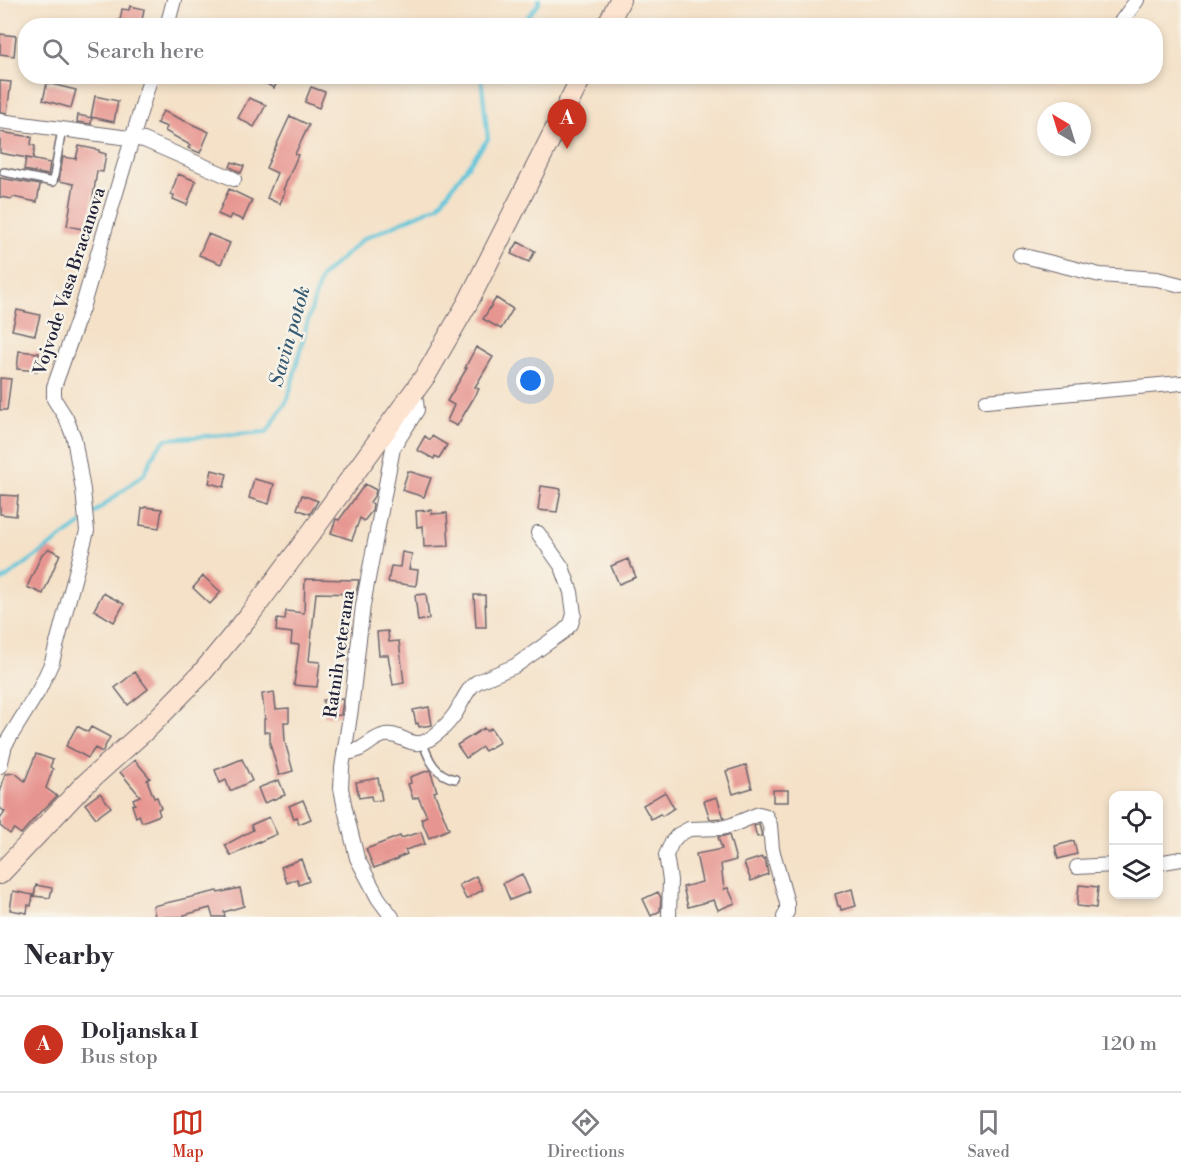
<!DOCTYPE html>
<style>
:root{--surface:#fff;--page:#f7f7f7;--text:#2b2b33;--muted:#7c7c81;--line:#e1e1e2;--accent:#c8321e}
body{margin:0;font-family:"Libre Bodoni",serif;background:var(--page);color:var(--text)}
.controls{position:absolute;right:18px;bottom:18px;display:grid;overflow:hidden;border-radius:12px;box-shadow:0 3px 9px #0003}
.controls button{width:54px;height:54px;display:grid;place-items:center;padding:0;border:0;border-bottom:2px solid var(--line);background:var(--surface);color:var(--text);font:30px sans-serif}
.compass{position:absolute;left:1037px;top:102px;width:54px;height:54px;border-radius:50%;background:var(--surface);box-shadow:0 3px 9px #0003;rotate:322deg}
.you{position:absolute;left:531px;top:381px;width:21px;height:21px;margin:-15px;border:4px solid #fff;border-radius:50%;background:#1a73e8;box-shadow:0 0 0 9px #1a73e833}
.badge{display:grid;place-items:center;width:39px;height:39px;border-radius:50%;background:var(--accent);color:#fff;font-size:20px;font-weight:700}
.pin{position:absolute;translate:-50% -50px;filter:drop-shadow(0 2px 3px #0008)}
.pin::after{content:'';position:absolute;top:32px;width:21px;height:18px;background:inherit;clip-path:polygon(0 0,100% 0,50% 100%)}
.list{margin:0;padding:0;list-style:none}
h2{display:flex;justify-content:space-between;align-items:center;height:78px;margin:0;padding:0 24px;font-size:26px}
h2 small{font-size:20px;font-weight:400;color:var(--muted)}
.list li{display:grid;grid-template-columns:39px 1fr auto;gap:18px;align-items:center;box-sizing:border-box;height:96px;padding:0 24px;border-top:2px solid var(--line)}
.list b{display:block;font-size:22px;white-space:nowrap}
.list p{margin:0;font-size:20px;white-space:nowrap;color:var(--muted)}
.list em{font-size:20px;font-style:normal;color:var(--muted)}
.icon{flex:none;width:33px;height:33px;fill:none;stroke:currentColor;stroke-width:2;stroke-linecap:round;stroke-linejoin:round}
.map{position:relative;flex:none;width:1181px;height:917px;overflow:hidden}
.search{position:absolute;background:var(--surface);box-shadow:0 3px 9px #0003;left:18px;right:18px;top:18px;height:66px;display:flex;align-items:center;gap:15px;box-sizing:border-box;padding:0 21px;border-radius:24px;color:var(--muted);font-size:22px}
.sheet{height:174px;background:var(--surface)}
nav{display:flex;justify-content:space-around;align-items:center;box-sizing:border-box;height:84px;border-top:2px solid var(--line);background:var(--surface);font-size:16px;color:var(--muted)}
nav a{display:grid;justify-items:center;gap:3px}
nav .on{color:var(--accent)}
.map>svg:first-child{display:block}
</style>
<div class="map">
<svg width="1181" height="917" viewBox="0 0 1181 917">
<rect width="100%" height="100%" fill="#f7f3e8"/>
<filter id="ink" filterUnits="userSpaceOnUse"><feTurbulence type="fractalNoise" baseFrequency=".0167" numOctaves="2"/><feDisplacementMap in="SourceGraphic" scale="12" xChannelSelector="R" yChannelSelector="G"/><feConvolveMatrix kernelMatrix="1 2 1 2 8 2 1 2 1" color-interpolation-filters="sRGB"/></filter>
<filter id="wash" filterUnits="userSpaceOnUse"><feTurbulence type="fractalNoise" baseFrequency=".008" numOctaves="4" result="noise"/><feDisplacementMap in="SourceGraphic" scale="24" xChannelSelector="R" yChannelSelector="G"/><feGaussianBlur stdDeviation="1.35" result="paint"/><feColorMatrix in="noise" values="0 0 0 0 0 0 0 0 0 0 0 0 0 0 0 0 0 1.4 0 .05"/><feComposite in="paint" operator="in"/></filter>
<g filter="url(#wash)">
<rect width="100%" height="100%" fill="#f4e1c8"/>
<g fill="none" stroke-linecap="round" stroke-linejoin="round">
<path stroke="#5dc5da" stroke-width="4" d="M 520,26 L 539,3 L 539,0
M 90,516 L 144,474 L 156,450 L 166,439 L 267,432 L 288,399 L 306,327 L 321,277 L 363,239 L 438,206 L 488,139 L 481,76
M 0,582 L 82,523"/>
</g>
<g id="blocks">
<path fill="#e79590" d="M 130,6 L 144,9 L 141,26 L 119,26 L 122,9 L 129,10 Z
M 0,34 L 16,36 L 14,56 L 0,54 Z
M 252,76 L 281,76 L 274,88 Z
M 0,81 L 11,82 L 7,113 L 0,112 Z
M 47,83 L 76,90 L 71,108 L 43,100 Z
M 311,87 L 325,92 L 319,108 L 305,102 Z
M 95,96 L 118,101 L 114,122 L 91,117 Z
M 249,98 L 266,105 L 254,127 L 238,118 Z
M 163,111 L 209,132 L 200,153 L 188,148 L 190,145 L 165,131 L 167,127 L 157,123 Z
M 78,115 L 92,118 L 91,124 L 77,122 Z
M 290,116 L 309,125 L 295,154 L 298,155 L 283,190 L 285,191 L 280,204 L 267,198 L 277,173 L 266,168 Z
M 0,132 L 32,137 L 31,145 L 35,146 L 33,159 L 0,153 Z
M 79,146 L 99,150 L 99,152 L 106,154 L 103,172 L 97,171 L 88,230 L 67,226 L 74,184 L 59,181 L 63,157 L 76,159 Z
M 26,158 L 50,163 L 48,175 L 24,170 Z
M 232,162 L 244,166 L 241,173 L 230,167 Z
M 178,174 L 196,181 L 187,205 L 173,199 L 174,195 L 171,194 Z
M 0,178 L 40,185 L 37,202 L 13,197 L 12,199 L 0,197 Z
M 229,189 L 252,200 L 243,220 L 231,215 L 229,219 L 218,214 Z
M 208,234 L 230,243 L 221,264 L 199,255 Z
M 518,242 L 535,251 L 529,262 L 511,254 Z
M 496,298 L 513,309 L 501,329 L 483,319 Z
M 17,310 L 40,315 L 35,335 L 12,330 Z
M 476,347 L 493,357 L 475,387 L 479,389 L 457,426 L 447,421 L 454,405 L 447,401 L 467,368 L 465,368 Z
M 19,351 L 39,353 L 37,371 L 17,369 Z
M 0,378 L 11,379 L 7,410 L 0,410 Z
M 425,436 L 430,440 L 432,436 L 447,445 L 439,458 L 435,456 L 434,459 L 417,450 Z
M 212,470 L 227,474 L 224,487 L 209,483 Z
M 408,471 L 431,478 L 424,497 L 402,490 Z
M 254,479 L 274,484 L 269,504 L 249,498 Z
M 365,484 L 376,490 L 375,495 L 370,502 L 373,504 L 372,511 L 364,521 L 360,518 L 352,540 L 331,533 L 336,519 L 339,520 Z
M 541,486 L 561,489 L 557,512 L 538,510 Z
M 0,495 L 18,496 L 16,516 L 0,514 Z
M 302,495 L 318,501 L 310,514 L 297,509 Z
M 145,507 L 162,509 L 159,528 L 140,525 L 142,508 L 145,508 Z
M 432,510 L 432,514 L 447,513 L 449,546 L 424,547 L 423,526 L 417,527 L 416,511 Z
M 49,549 L 60,554 L 43,594 L 27,587 L 42,554 Z
M 402,552 L 412,554 L 409,569 L 418,570 L 416,586 L 388,582 L 391,566 L 400,567 Z
M 628,559 L 636,577 L 619,584 L 611,566 Z
M 203,576 L 221,592 L 210,604 L 193,588 Z
M 305,579 L 359,580 L 356,594 L 316,593 L 309,661 L 320,662 L 317,687 L 294,685 L 299,645 L 291,644 L 292,633 L 276,631 L 277,619 L 285,620 L 286,611 L 304,613 Z
M 103,593 L 124,604 L 114,622 L 94,610 Z
M 426,594 L 429,619 L 418,621 L 415,595 Z
M 474,595 L 485,595 L 486,627 L 476,627 Z
M 388,631 L 389,642 L 399,641 L 404,683 L 393,685 L 388,655 L 379,655 L 377,632 Z
M 135,672 L 148,689 L 128,705 L 115,688 Z
M 274,692 L 276,709 L 289,708 L 289,722 L 284,722 L 285,742 L 293,771 L 279,775 L 270,744 L 270,732 L 264,732 L 264,719 L 265,719 L 262,694 Z
M 343,699 L 341,715 L 324,716 L 323,700 Z
M 429,707 L 432,725 L 419,727 L 418,723 L 416,724 L 413,710 Z
M 77,726 L 88,732 L 91,727 L 110,737 L 102,752 L 95,748 L 88,758 L 66,746 Z
M 484,728 L 486,731 L 491,728 L 500,742 L 485,751 L 482,747 L 466,758 L 457,745 Z
M 36,754 L 53,760 L 50,767 L 53,769 L 46,788 L 57,796 L 43,810 L 42,810 L 21,834 L 14,829 L 10,834 L 0,826 L 0,819 L 5,812 L 0,808 L 0,793 L 5,774 L 15,773 L 25,781 Z
M 242,759 L 252,781 L 230,791 L 226,780 L 220,783 L 215,770 Z
M 135,760 L 150,778 L 147,780 L 154,798 L 157,797 L 161,808 L 158,809 L 160,815 L 142,822 L 139,815 L 136,817 L 132,805 L 135,804 L 133,799 L 140,796 L 120,772 Z
M 746,765 L 752,788 L 733,794 L 726,771 Z
M 430,770 L 437,791 L 434,792 L 449,829 L 429,838 L 421,819 L 427,816 L 418,797 L 413,799 L 408,784 L 411,783 L 410,777 Z
M 378,778 L 382,800 L 372,801 L 371,796 L 359,798 L 356,782 Z
M 279,780 L 285,795 L 264,803 L 258,788 Z
M 773,790 L 788,790 L 788,802 L 773,802 Z
M 665,792 L 674,808 L 662,816 L 660,814 L 651,819 L 643,805 Z
M 100,793 L 111,807 L 96,818 L 85,804 Z
M 717,797 L 724,818 L 710,819 L 704,801 Z
M 303,800 L 311,819 L 299,824 L 297,817 L 294,818 L 289,806 Z
M 269,817 L 277,834 L 259,842 L 259,841 L 231,856 L 225,845 L 253,830 L 251,825 Z
M 759,824 L 762,836 L 757,837 L 754,826 Z
M 421,832 L 425,844 L 405,850 L 407,854 L 397,858 L 398,859 L 374,868 L 366,849 L 400,836 L 401,838 Z
M 729,835 L 736,860 L 721,864 L 724,889 L 728,888 L 735,903 L 718,910 L 714,900 L 688,907 L 683,887 L 702,882 L 696,854 L 722,849 L 718,837 Z
M 1074,841 L 1077,854 L 1058,859 L 1055,846 Z
M 762,857 L 762,859 L 765,858 L 768,874 L 751,881 L 744,863 Z
M 301,859 L 309,881 L 299,885 L 297,879 L 287,883 L 281,867 Z
M 522,874 L 530,892 L 510,900 L 503,883 Z
M 476,876 L 483,890 L 466,899 L 459,885 Z
M 36,885 L 52,888 L 50,898 L 34,896 Z
M 1079,885 L 1098,887 L 1096,908 L 1077,906 Z
M 240,888 L 244,906 L 224,912 L 225,917 L 213,917 L 210,908 L 184,915 L 184,917 L 155,917 L 153,906 L 217,891 L 218,893 Z
M 852,889 L 856,906 L 841,910 L 840,906 L 838,906 L 835,894 Z
M 13,891 L 33,895 L 31,906 L 28,905 L 27,913 L 10,910 Z
M 658,892 L 661,898 L 660,911 L 651,916 L 643,899 Z"/>
</g>
</g>
<g filter="url(#ink)">
<use href="#blocks" fill-opacity="0" stroke="#6c656c" stroke-width="1.5"/>
<g fill="none" stroke-linecap="round" stroke-linejoin="round">
<defs>
<path id="lane" d="M 4,172 L 53,182 L 62,129
M 423,743 C 429,761 436,775 455,779"/>
<path id="street" d="M 167,26 L 174,0
M 1118,26 L 1137,0
M 0,121 L 144,140 L 234,179
M 1020,255 L 1100,275 L 1157,279 L 1181,285
M 986,401 L 1181,383
M 344,753 C 365,752 370,738 385,735 C 397,733 405,742 416,743 C 429,745 448,724 455,714 C 461,704 465,694 472,686 L 477,682 L 515,666 L 563,632 L 571,624 L 574,614 L 571,592 L 562,567 L 538,533
M 0,766 L 5,745 L 39,690 L 52,662 L 87,531 L 83,490 L 74,438 L 66,418 L 54,399 L 54,387 L 82,308 L 109,216 L 151,76
M 1158,863 L 1181,859
M 1077,867 L 1114,865
M 392,917 L 378,898 L 357,858 L 345,809 L 341,788 L 342,768 L 351,709 L 363,605 L 393,448 L 417,410 L 416,401 L 411,395
M 669,917 L 670,880 L 666,855 L 672,842 L 678,835 L 689,829 L 721,828 L 732,825 L 759,814 L 766,816 L 770,825 L 772,849 L 787,903 L 787,912 L 784,917"/>
<path id="secondary" d="M 607,26 L 620,0
M 0,874 L 83,786 L 150,726 L 201,674 L 248,617 L 311,533 L 426,375 L 467,304 L 582,76"/>
</defs>
<use href="#lane" stroke="#6c656c" stroke-width="10"/>
<use href="#street" stroke="#6c656c" stroke-width="16"/>
<use href="#secondary" stroke="#6c656c" stroke-width="22"/>
<use href="#lane" stroke="#fff" stroke-width="7"/>
<use href="#street" stroke="#fff" stroke-width="14"/>
<use href="#secondary" stroke="#fde4d1" stroke-width="20"/>
</g>
</g>
<g text-anchor="middle" stroke-width="5" stroke-linejoin="round" paint-order="stroke">
<g font-size="18" fill="#22223b" stroke="#f7f3e8">
<text transform="translate(69 281) rotate(-72)" y="6">Vojvode Vasa Bracanova</text>
<text transform="translate(339 654) rotate(-82)" y="6">Ratnih veterana</text>
</g>
<g font-size="20" font-style="italic" fill="#375b73" stroke="#f7f3e8">
<text transform="translate(289 336) rotate(-74)" y="7">Savin potok</text>
</g>
</g>
</svg>
<div class="controls">
<button><svg class="icon" aria-label="locate" viewBox="0 0 24 24"><circle cx="12" cy="12" r="6"/><path d="M12 2v4M12 18v4M2 12h4M18 12h4"/></svg></button>
<button><svg class="icon" aria-label="layers" viewBox="0 0 24 24"><path d="M12 4l9 5-9 5-9-5zM3 14l9 5 9-5"/></svg></button>
</div>
<svg class="compass" viewBox="-18 -18 36 36"><path d="M0-13l5 13h-10z" fill="#e53935"/><path d="M0 13l5-13h-10z" fill="#7c7c81"/></svg>
<div class="you"></div>
<div class="pin badge" style="left:567px;top:149px">A</div>
<div class="search"><svg class="icon" aria-label="search" viewBox="0 0 24 24"><circle cx="10" cy="10" r="6"/><path d="M15 15l6 6"/></svg>Search here</div>
</div>
<section class="sheet">
<h2>Nearby<small></small></h2>
<ul class="list">
<li><span class="badge">A</span><div><b>Doljanska I</b><p>Bus stop</p></div><em>120 m</em></li>
</ul>
</section>
<nav>
<a class="on"><svg class="icon" aria-label="map" viewBox="0 0 24 24"><path d="M3 6l6-2 6 2 6-2v14l-6 2-6-2-6 2zM9 4v14M15 6v14"/></svg>Map</a>
<a><svg class="icon" aria-label="directions" viewBox="0 0 24 24"><path d="M12 3l9 9-9 9-9-9zM9 14v-3h6M13 9l2 2-2 2"/></svg>Directions</a>
<a><svg class="icon" aria-label="saved" viewBox="0 0 24 24"><path d="M7 4h10v16l-5-4-5 4z"/></svg>Saved</a>
</nav>
